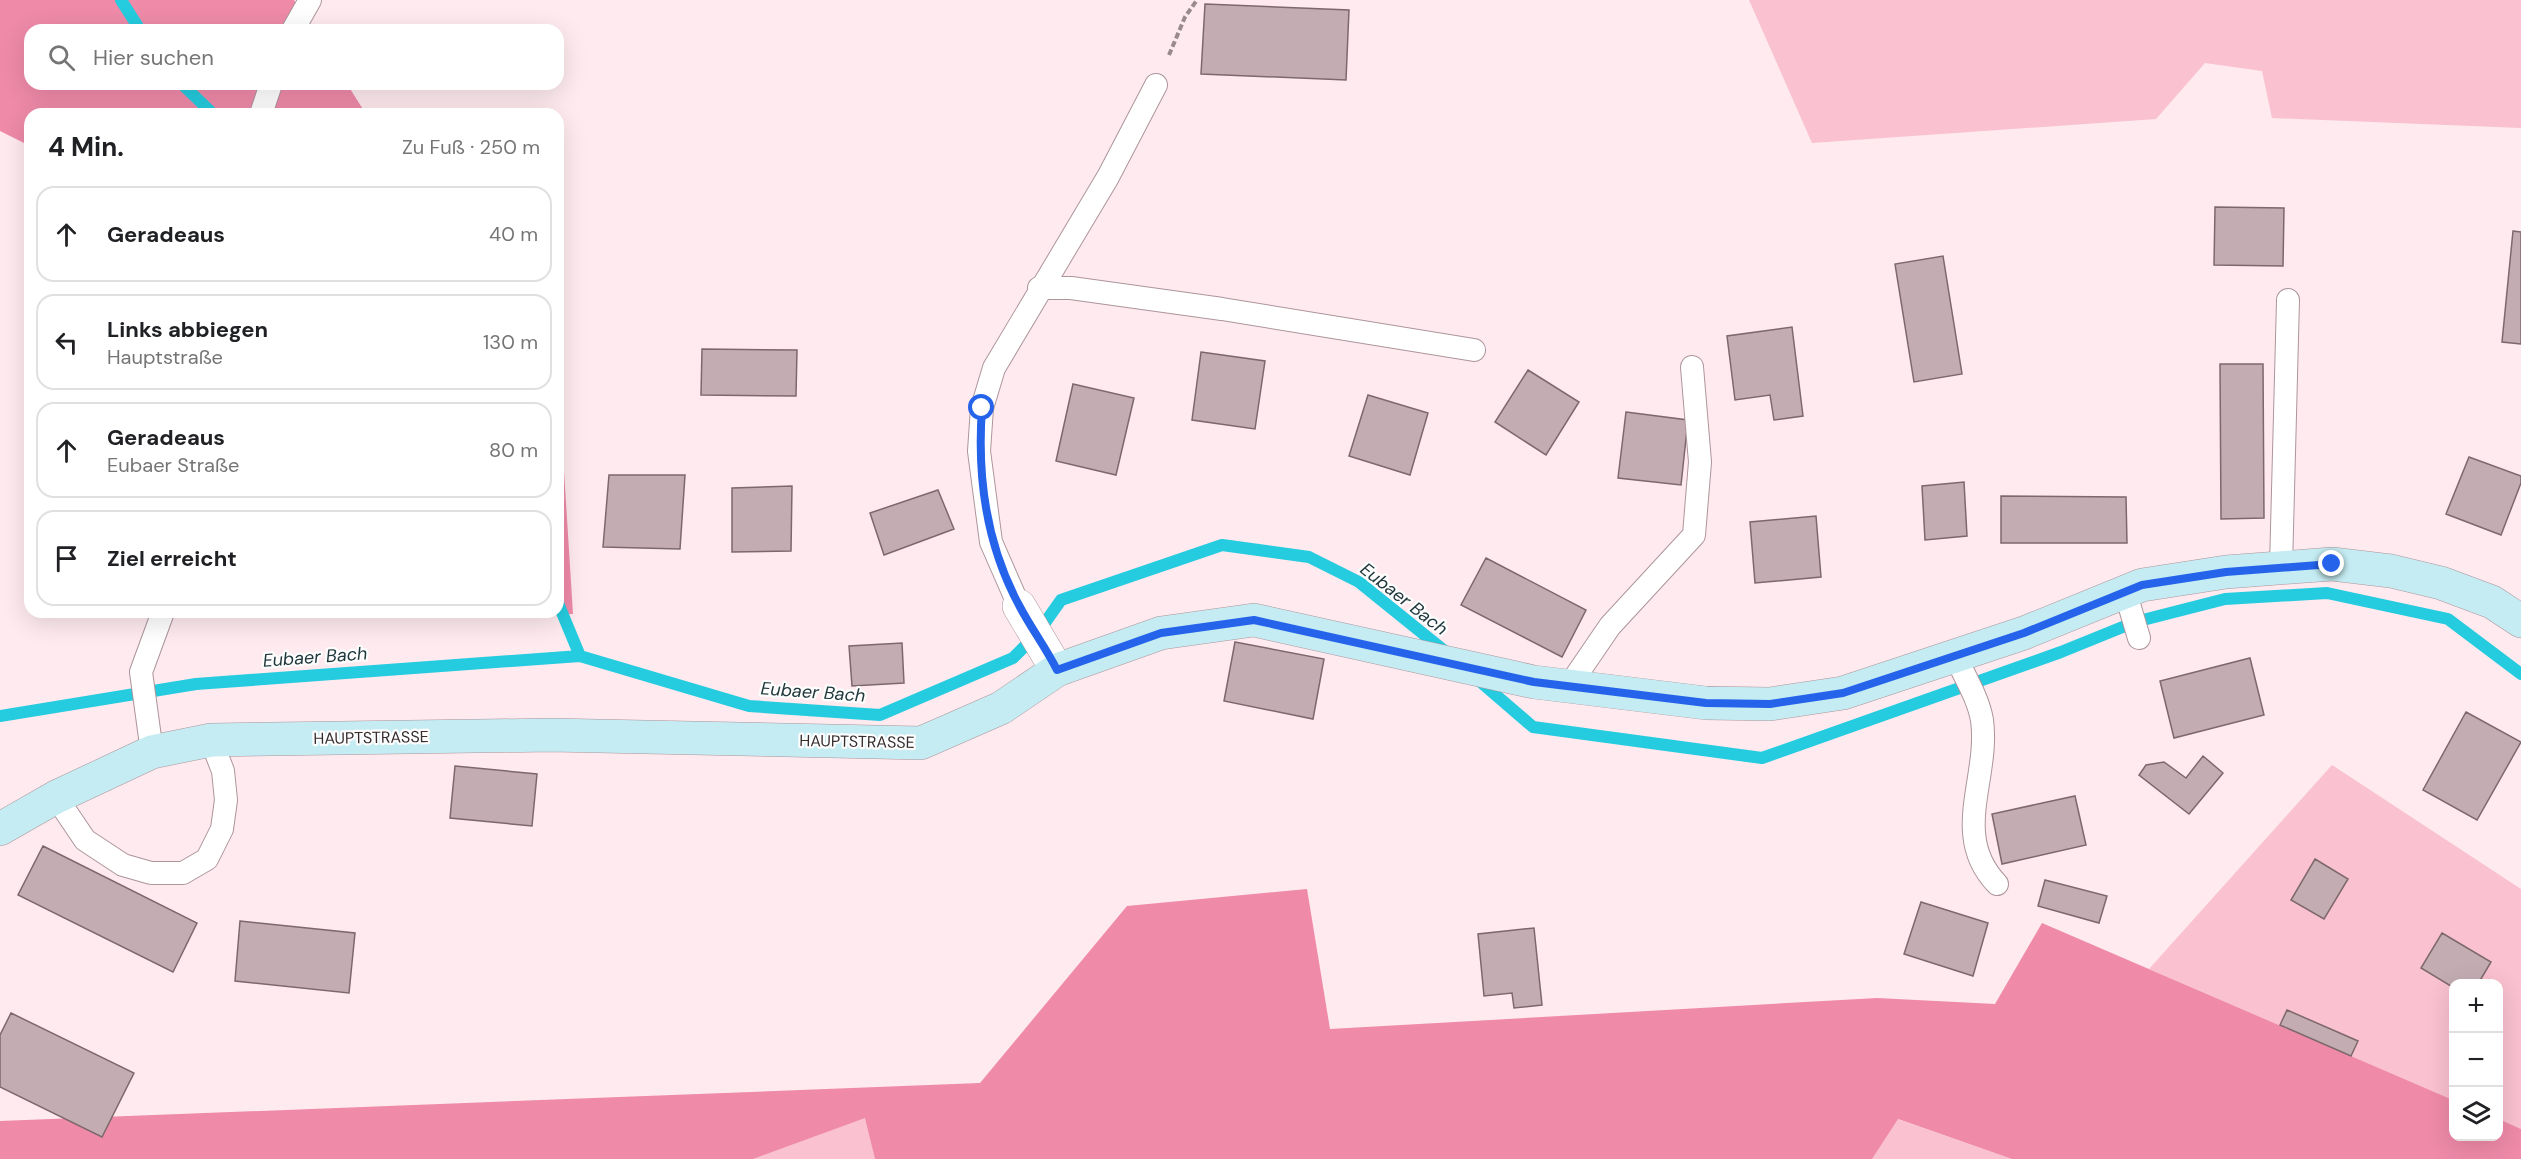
<!DOCTYPE html>
<html lang="de">
<meta charset="utf-8">
<style>
:root{--surface:#fff;--page:#f6f6f6;--text:#202124;--muted:#757577;--line:#e0e0e0}
body{margin:0;font-family:"DM Sans",sans-serif;background:var(--page);color:var(--text)}
.controls{position:absolute;right:18px;bottom:18px;display:grid;overflow:hidden;border-radius:12px;box-shadow:0 6px 24px #0002}
.controls button{width:54px;height:54px;display:grid;place-items:center;padding:0;border:0;border-bottom:2px solid var(--line);background:var(--surface);color:var(--text);font:30px sans-serif}
.stop{position:absolute;width:18px;height:18px;margin:-14px;border:4px solid #2563eb;border-radius:50%;background:#fff}
.stop.end{background:#2563eb;border-color:#fff;box-shadow:0 2px 6px #0008}
.list{margin:0;padding:0;list-style:none}
h2{display:flex;justify-content:space-between;align-items:center;height:78px;margin:0;padding:0 24px;font-size:26px}
h2 small{font-size:20px;font-weight:400;color:var(--muted)}
.list li{display:grid;grid-template-columns:39px 1fr auto;gap:18px;align-items:center;box-sizing:border-box;height:96px;margin:0 12px 12px;padding:0 12px;border:2px solid var(--line);border-radius:18px}
.list b{display:block;font-size:22px;white-space:nowrap}
.list p{margin:0;font-size:20px;white-space:nowrap;color:var(--muted)}
.list em{font-size:20px;font-style:normal;color:var(--muted)}
.icon{flex:none;width:33px;height:33px;fill:none;stroke:currentColor;stroke-width:2;stroke-linecap:round;stroke-linejoin:round}
.map{position:relative;flex:none;width:2521px;height:1159px;overflow:hidden}
.search{position:absolute;background:var(--surface);box-shadow:0 6px 24px #0002;left:24px;top:24px;width:540px;height:66px;display:flex;align-items:center;gap:15px;box-sizing:border-box;padding:0 21px;border-radius:18px;color:var(--muted);font-size:22px}
.panel{position:absolute;background:var(--surface);box-shadow:0 6px 24px #0002;left:24px;top:108px;width:540px;height:510px;border-radius:18px}
.map>svg:first-child{display:block}
</style>
<div class="map">
<svg width="2521" height="1159" viewBox="0 0 2521 1159">
<rect width="100%" height="100%" fill="#feeaef"/>
<path fill="#fac1d0" d="M 1749,0 L 2521,0 L 2521,128 L 2272,118 L 2262,71 L 2205,63 L 2156,119 L 1812,143 Z
M 2332,765 L 2521,889 L 2521,1129 L 2499,1119 L 2498,984 L 2454,984 L 2453,1100 L 2149,969 Z
M 866,1117 L 875,1159 L 753,1159 Z
M 1897,1119 L 2012,1159 L 1872,1159 Z"/>
<path fill="#ef8aa9" d="M 0,0 L 294,0 L 313,30 L 30,30 L 30,84 L 347,84 L 366,114 L 30,114 L 30,146 L 0,131 Z
M 558,418 L 561,423 L 573,614 L 465,618 L 465,612 L 558,612 Z
M 1307,889 L 1330,1029 L 1877,998 L 1995,1004 L 2042,923 L 2453,1100 L 2454,1136 L 2498,1136 L 2499,1119 L 2521,1129 L 2521,1159 L 2012,1159 L 1898,1119 L 1872,1159 L 875,1159 L 865,1118 L 753,1159 L 0,1159 L 0,1121 L 980,1083 L 1127,906 Z"/>
<g fill="none" stroke-linecap="round" stroke-linejoin="round">
<path stroke="#25cbde" stroke-width="12" d="M 121,0 L 140,30
M 182,84 L 213,114
M 558,603 L 580,656
M 1476,678 L 1533,727 L 1762,758 L 2061,652 L 2135,622 L 2225,599 L 2327,593 L 2448,619 L 2521,674
M 0,716 L 196,684 L 580,656 L 749,706 L 880,715 L 1013,658 L 1037,634 L 1061,600 L 1222,545 L 1309,557 L 1359,582 L 1447,653"/>
</g>
<path fill="#c4adb2" stroke="#7d686e" stroke-width="1.5" d="M 1205,4 L 1349,10 L 1346,80 L 1201,74 Z
M 2215,207 L 2284,208 L 2283,266 L 2214,265 Z
M 2513,231 L 2521,232 L 2521,344 L 2502,342 Z
M 1943,256 L 1962,374 L 1914,382 L 1895,264 Z
M 1792,327 L 1803,416 L 1774,420 L 1770,395 L 1735,400 L 1727,336 Z
M 702,349 L 797,350 L 796,396 L 701,395 Z
M 1201,352 L 1265,361 L 1255,429 L 1192,420 Z
M 2220,364 L 2263,364 L 2264,518 L 2221,519 Z
M 1528,370 L 1579,402 L 1546,455 L 1495,422 Z
M 1073,384 L 1134,398 L 1116,475 L 1056,461 Z
M 1368,395 L 1428,413 L 1410,475 L 1349,456 Z
M 1626,412 L 1688,420 L 1681,485 L 1618,478 Z
M 2469,457 L 2521,476 L 2521,483 L 2501,535 L 2446,514 Z
M 609,475 L 685,475 L 680,549 L 603,547 Z
M 1964,482 L 1967,536 L 1925,540 L 1922,486 Z
M 792,486 L 791,551 L 732,552 L 732,488 Z
M 938,490 L 954,529 L 884,555 L 870,513 Z
M 2001,496 L 2126,497 L 2127,543 L 2001,543 Z
M 1816,516 L 1821,577 L 1755,583 L 1750,522 Z
M 1486,558 L 1586,610 L 1562,657 L 1461,605 Z
M 1235,642 L 1324,659 L 1313,719 L 1224,701 Z
M 902,643 L 904,683 L 852,686 L 849,646 Z
M 2250,658 L 2264,715 L 2174,738 L 2160,681 Z
M 2466,712 L 2521,742 L 2477,820 L 2423,790 Z
M 2203,756 L 2223,773 L 2189,814 L 2139,775 L 2146,765 L 2164,762 L 2186,778 Z
M 455,766 L 537,774 L 532,826 L 450,818 Z
M 2075,796 L 2086,845 L 2002,864 L 1992,814 Z
M 43,846 L 197,923 L 173,972 L 18,895 Z
M 2315,859 L 2348,879 L 2324,919 L 2291,900 Z
M 2045,880 L 2107,896 L 2099,923 L 2038,906 Z
M 1921,902 L 1988,923 L 1973,976 L 1904,954 Z
M 240,921 L 355,933 L 349,993 L 235,981 Z
M 1534,928 L 1542,1005 L 1514,1008 L 1512,993 L 1484,996 L 1478,934 Z
M 2442,933 L 2491,962 L 2478,984 L 2454,984 L 2454,988 L 2421,968 Z
M 2287,1010 L 2358,1041 L 2351,1056 L 2280,1025 Z
M 11,1013 L 134,1073 L 102,1137 L 0,1087 L 0,1035 Z"/>
<g fill="none" stroke-linecap="round" stroke-linejoin="round">
<defs>
<path id="lane" d="M 293,30 L 310,0
M 261,114 L 271,84
M 1039,288 L 1071,288 L 1222,309 L 1474,350
M 2281,567 L 2288,300
M 2125,591 L 2139,638
M 1019,606 L 991,542 L 979,451 L 982,408 L 994,368 L 1108,177 L 1156,85
M 1955,655 C 1964,676 1978,697 1982,720 C 1990,778 1950,835 1997,884
M 1569,686 L 1610,626 L 1694,535 L 1700,462 L 1692,367
M 152,752 L 141,672 L 163,612
M 56,797 L 85,840 L 123,865 L 151,873 L 183,873 L 207,859 L 222,829 L 226,800 L 223,771 L 211,740"/>
<path id="street" d="M 1019,606 L 1057,670"/>
<path id="secondary" d="M 0,829 L 56,797 L 152,752 L 211,740 L 551,735 L 921,743 L 1001,708 L 1057,670 L 1161,633 L 1254,620 L 1534,682 L 1706,703 L 1770,704 L 1843,693 L 2024,633 L 2142,585 L 2226,572 L 2332,564 L 2391,571 L 2441,583 L 2492,602 L 2521,621"/>
</defs>
<use href="#lane" stroke="#ac959b" stroke-width="24"/>
<use href="#street" stroke="#ac959b" stroke-width="34"/>
<use href="#secondary" stroke="#ac959b" stroke-width="34"/>
<path stroke="#988a8d" stroke-width="4" stroke-dasharray="6 3" stroke-linecap="butt" d="M 1169,55 L 1185,17 L 1197,0"/>
<use href="#lane" stroke="#fff" stroke-width="22"/>
<use href="#street" stroke="#fff" stroke-width="33"/>
<use href="#secondary" stroke="#c4ecf2" stroke-width="33"/>
</g>
<g fill="none" stroke-linecap="round" stroke-linejoin="round">
<path stroke="#2563eb" stroke-width="8" d="M 982,408 C 977,476 986,545 1020,607 C 1031,628 1046,648 1057,670 L 1161,633 L 1254,620 L 1534,682 L 1706,703 L 1770,704 L 1843,693 L 2024,633 L 2142,585 L 2226,572 L 2332,564"/>
</g>
<g text-anchor="middle" stroke-width="4.5" stroke-linejoin="round" paint-order="stroke">
<g font-size="16" fill="#352c2e" stroke="#fdfdfd">
<text transform="translate(371 737) rotate(-1)" y="6">HAUPTSTRASSE</text>
<text transform="translate(857 741) rotate(1)" y="6">HAUPTSTRASSE</text>
</g>
<g font-size="18" font-style="italic" fill="#20383c" stroke="#fdfdfd">
<text transform="translate(1404 599) rotate(38)" y="6">Eubaer Bach</text>
<text transform="translate(315 657) rotate(-4)" y="6">Eubaer Bach</text>
<text transform="translate(813 692) rotate(4)" y="6">Eubaer Bach</text>
</g>
</g>
</svg>
<div class="controls">
<button>+</button>
<button>−</button>
<button><svg class="icon" aria-label="layers" viewBox="0 0 24 24"><path d="M12 4l9 5-9 5-9-5zM3 14l9 5 9-5"/></svg></button>
</div>
<div class="stop" style="left:982px;top:408px"></div>
<div class="stop end" style="left:2332px;top:564px"></div>
<div class="search"><svg class="icon" aria-label="search" viewBox="0 0 24 24"><circle cx="10" cy="10" r="6"/><path d="M15 15l6 6"/></svg>Hier suchen</div>
<section class="panel">
<h2>4 Min.<small>Zu Fuß · 250 m</small></h2>
<ul class="list">
<li><svg class="icon" aria-label="ahead" viewBox="0 0 24 24"><path d="M12 20V5M6 11l6-6 6 6"/></svg><div><b>Geradeaus</b></div><em>40 m</em></li>
<li><svg class="icon" aria-label="left" viewBox="0 0 24 24"><path d="M17 20v-9H6M10 6l-5 5 5 5"/></svg><div><b>Links abbiegen</b><p>Hauptstraße</p></div><em>130 m</em></li>
<li><svg class="icon" aria-label="ahead" viewBox="0 0 24 24"><path d="M12 20V5M6 11l6-6 6 6"/></svg><div><b>Geradeaus</b><p>Eubaer Straße</p></div><em>80 m</em></li>
<li><svg class="icon" aria-label="arrive" viewBox="0 0 24 24"><path d="M6 21V4h12l-3 4 3 4H6"/></svg><div><b>Ziel erreicht</b></div></li>
</ul>
</section>
</div>
